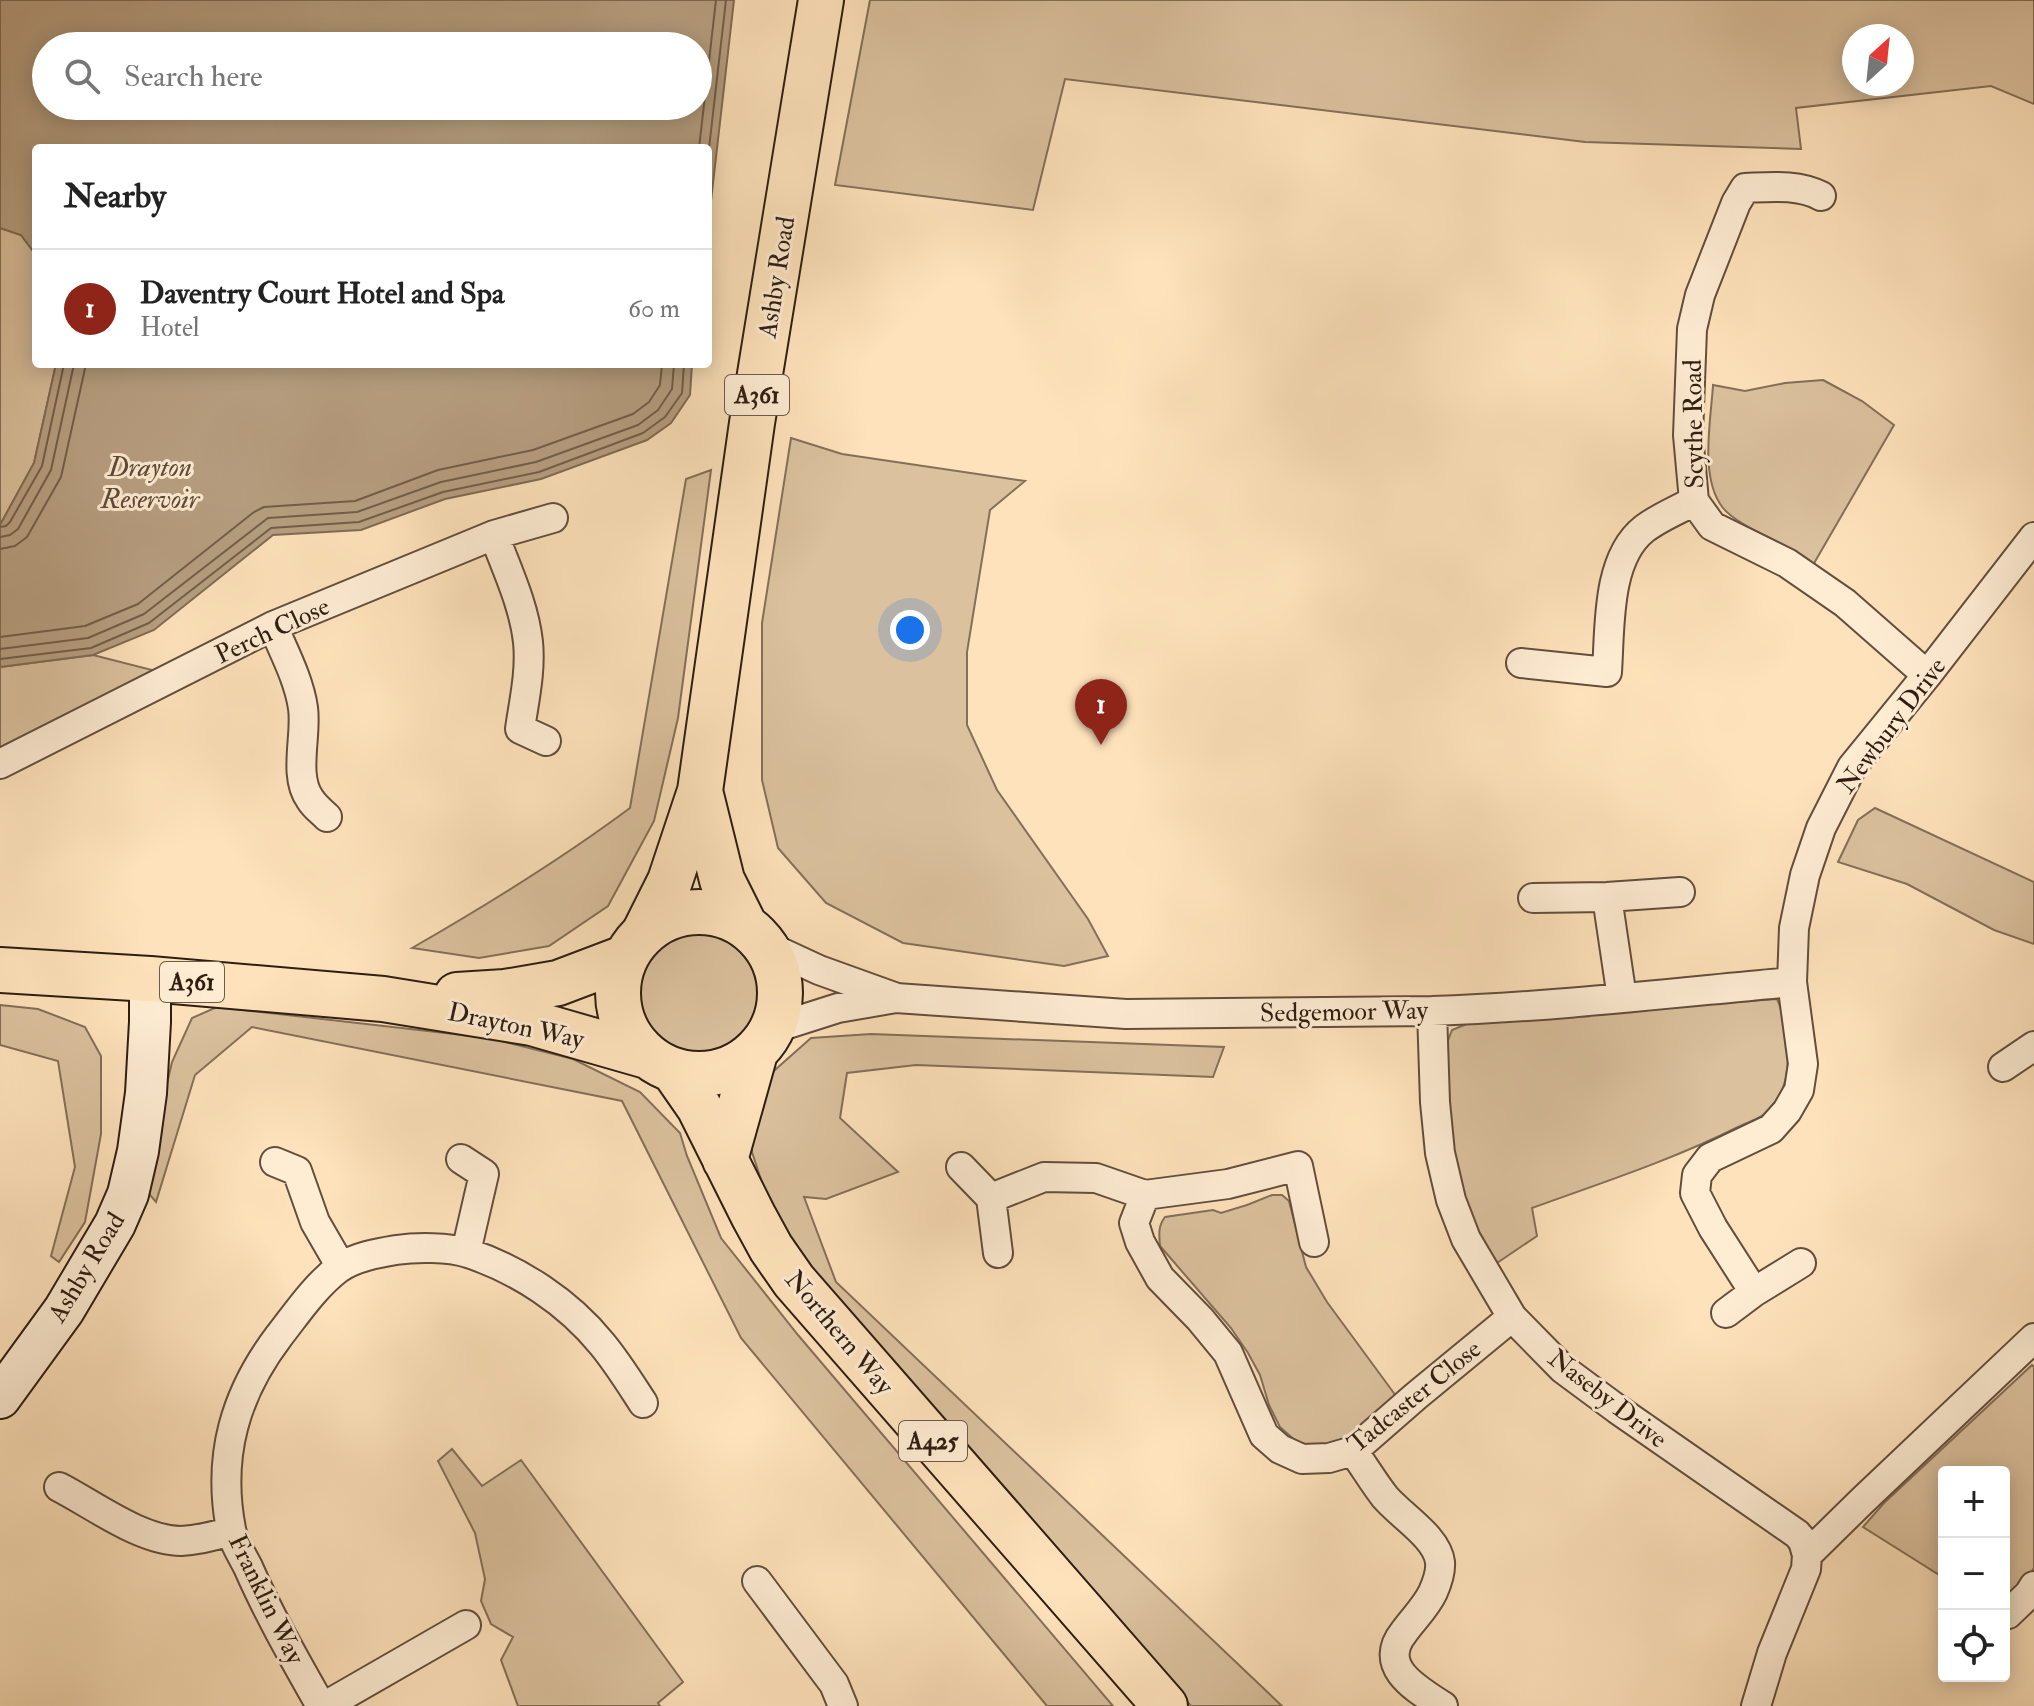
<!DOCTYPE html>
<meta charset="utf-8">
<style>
:root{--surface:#fff;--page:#f6f6f6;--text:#222;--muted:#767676;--line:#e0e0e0;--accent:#8f2418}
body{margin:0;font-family:"IM FELL Double Pica",serif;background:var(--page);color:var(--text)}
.controls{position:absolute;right:24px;bottom:24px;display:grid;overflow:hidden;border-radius:8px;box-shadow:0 4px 20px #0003}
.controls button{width:72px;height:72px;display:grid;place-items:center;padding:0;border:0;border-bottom:2px solid var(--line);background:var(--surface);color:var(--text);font:40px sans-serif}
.compass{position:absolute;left:1842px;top:24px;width:72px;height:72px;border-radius:50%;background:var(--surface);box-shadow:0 4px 20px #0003;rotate:27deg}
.you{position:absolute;left:910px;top:630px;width:28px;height:28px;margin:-20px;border:6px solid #fff;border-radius:50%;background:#1a73e8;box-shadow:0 0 0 12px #1a73e833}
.badge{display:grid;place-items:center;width:52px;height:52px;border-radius:50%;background:var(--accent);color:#fff;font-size:26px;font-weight:700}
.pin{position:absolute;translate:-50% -66px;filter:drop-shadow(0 2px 4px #0008)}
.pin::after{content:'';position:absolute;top:42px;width:28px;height:24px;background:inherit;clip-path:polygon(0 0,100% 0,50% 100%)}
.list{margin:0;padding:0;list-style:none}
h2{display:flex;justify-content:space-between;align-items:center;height:104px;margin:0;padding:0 32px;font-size:34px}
h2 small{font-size:26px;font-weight:400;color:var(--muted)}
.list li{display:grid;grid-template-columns:52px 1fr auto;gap:24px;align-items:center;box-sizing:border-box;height:120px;padding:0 32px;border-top:2px solid var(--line)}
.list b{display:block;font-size:30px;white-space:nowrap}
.list p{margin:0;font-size:26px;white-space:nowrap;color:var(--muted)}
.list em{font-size:26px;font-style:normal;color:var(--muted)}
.icon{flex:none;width:44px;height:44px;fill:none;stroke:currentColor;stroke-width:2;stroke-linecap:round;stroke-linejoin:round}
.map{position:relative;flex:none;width:2034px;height:1706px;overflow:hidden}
.search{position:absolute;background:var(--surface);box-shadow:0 4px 20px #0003;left:32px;top:32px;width:680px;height:88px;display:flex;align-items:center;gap:20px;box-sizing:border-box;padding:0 28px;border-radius:44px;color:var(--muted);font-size:30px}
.panel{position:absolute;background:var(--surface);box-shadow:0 4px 20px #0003;left:32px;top:144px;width:680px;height:224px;border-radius:8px}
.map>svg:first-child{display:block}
</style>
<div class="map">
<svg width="2034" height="1706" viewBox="0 0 2034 1706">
<rect width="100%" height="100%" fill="#fee2bb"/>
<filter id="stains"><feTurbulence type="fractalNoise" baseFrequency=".0025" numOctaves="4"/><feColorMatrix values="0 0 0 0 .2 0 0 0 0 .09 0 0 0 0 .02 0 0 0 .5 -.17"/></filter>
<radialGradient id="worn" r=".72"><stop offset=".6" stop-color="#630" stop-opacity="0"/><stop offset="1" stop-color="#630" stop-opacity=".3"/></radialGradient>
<path fill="#dbc19e" stroke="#846f58" stroke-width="2" fill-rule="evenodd" d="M 870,0 L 2034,0 L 2034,104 L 1991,86 L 1796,108 L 1801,149 L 1585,142 L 1065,79 L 1033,210 L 835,185 ZM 1854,36 L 1902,36 L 1902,84 L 1854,84 Z
M 0,228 L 21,235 L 36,255 L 36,364 L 56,364 L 34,463 L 0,525 Z
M 1823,380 L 1862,401 L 1894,425 L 1813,565 C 1803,558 1792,550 1781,544 C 1765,535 1734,522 1723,508 C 1699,478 1711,420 1713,385 L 1745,391 L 1785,383 Z
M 791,438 L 842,454 L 1025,481 L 990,510 L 967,652 L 967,725 L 997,790 L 1088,919 L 1108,956 L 1064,966 L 903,943 L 826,903 L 778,848 L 762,780 L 762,623 Z
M 711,470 L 678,718 L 654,821 L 608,906 L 549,946 L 479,958 L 412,948 C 487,905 560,860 630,808 L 686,479 Z
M 93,655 L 156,671 L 0,755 L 0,667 Z
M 1875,808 L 2034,882 L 2034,944 L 1994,930 L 1907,884 L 1838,862 L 1858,820 Z
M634 993a64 64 0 1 1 128 0a64 64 0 1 1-128 0Z
M 1777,999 C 1791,1030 1795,1084 1770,1110 C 1763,1118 1748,1122 1738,1127 C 1672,1160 1601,1183 1532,1208 L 1537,1236 L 1491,1267 L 1457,1185 L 1446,1122 L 1444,1051 L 1452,1030 L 1474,1021 Z
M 0,1005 L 38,1009 L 85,1027 L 101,1056 L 101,1134 L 85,1222 L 59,1262 L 51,1256 L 75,1167 L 58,1061 L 0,1045 Z
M 217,1007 L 489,1038 L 573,1059 L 640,1092 L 680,1133 L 687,1156 L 721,1238 L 798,1335 L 1113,1706 L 1047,1706 L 741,1338 L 622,1101 L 252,1027 L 195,1075 L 156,1202 L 143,1187 L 172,1062 L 192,1018 Z
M 871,1034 L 1224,1047 L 1213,1077 L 916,1065 L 847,1073 L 840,1118 L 898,1172 L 826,1199 L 804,1197 L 836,1282 L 1282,1706 L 1191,1706 L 823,1285 L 775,1223 L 752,1152 L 751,1127 L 759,1084 L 811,1038 Z
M 1272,1195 L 1282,1195 L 1289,1201 L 1306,1267 L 1327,1302 L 1399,1400 L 1351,1442 L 1310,1447 L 1297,1442 L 1280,1427 L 1269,1405 L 1260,1375 L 1248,1353 L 1231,1328 L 1160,1246 C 1159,1234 1158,1226 1165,1217 L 1213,1210 L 1221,1213 L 1247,1205 Z
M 2032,1365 L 2034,1367 L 2034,1568 L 2020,1589 L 2004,1600 L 2004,1472 L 1944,1472 L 1944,1578 L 1863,1527 L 1884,1503 Z
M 452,1449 L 482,1486 L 521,1460 L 683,1682 L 658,1703 L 660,1706 L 518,1706 L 501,1660 L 513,1637 L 491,1624 L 481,1601 L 485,1579 L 475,1533 L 438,1461 Z"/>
<path fill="#b79f81" stroke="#806b54" stroke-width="2" fill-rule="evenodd" d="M 0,0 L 734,0 L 708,227 L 708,148 L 36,148 L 36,255 L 21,235 L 0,228 ZM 46,46 L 698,46 L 698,106 L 46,106 Z
M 56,364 L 692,364 L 690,395 L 671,423 L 647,440 L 541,479 L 445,499 L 361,530 L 273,535 L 154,630 L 93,655 L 0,667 L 0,525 L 34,463 Z"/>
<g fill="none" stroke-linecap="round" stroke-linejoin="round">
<path stroke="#725e49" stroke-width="2" d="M 699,148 L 716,0
M 708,157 L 726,0
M 0,527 L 6,526 L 10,522 L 42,466 L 64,364
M 0,537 L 10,535 L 18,529 L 51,470 L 74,364
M 0,549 L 15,546 L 27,537 L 61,477 L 86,364
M 0,637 L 85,626 L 138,604 L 254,512 L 264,507 L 355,501 L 438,470 L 533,450 L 633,414 L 649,402 L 660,385 L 662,364
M 0,649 L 88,638 L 144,614 L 268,518 L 357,512 L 441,482 L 536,462 L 638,425 L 658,410 L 672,389 L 674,364
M 0,659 L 91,648 L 149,623 L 271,528 L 359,522 L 443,492 L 539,472 L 643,433 L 665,417 L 682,393 L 684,364"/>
<defs>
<path id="street" d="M 1821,196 C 1798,184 1771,187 1745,188 L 1736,203 L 1700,295 L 1692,329 L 1688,435 L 1694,501 L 1712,526 L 1787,563 L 1845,603 L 1927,675
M 494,535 C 507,570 524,605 528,642 C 531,671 524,701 520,729 L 546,741
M 273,626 C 284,652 299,680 303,708 C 307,735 293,776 310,799 C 314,806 321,811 327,817
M 1521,663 L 1607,672 C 1610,629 1606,559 1644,529 C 1658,518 1678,510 1694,501
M 0,764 L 273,626 L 494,535 L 553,518
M 1607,897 L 1622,998
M 1533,898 L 1607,897 L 1680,892
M 765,945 L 819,970 L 894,997
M 1432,1011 L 1435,1102 L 1440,1153 L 1451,1200 L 1466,1239 L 1512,1317 L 1563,1369 L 1617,1409 L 1797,1534 L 1803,1541 L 1807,1555
M 772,1029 L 838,1008 L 896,998 L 1126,1014 L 1432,1011 C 1552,1007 1672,993 1792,982
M 2003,1067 L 2034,1046
M 461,1159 L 484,1174 L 466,1252
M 275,1162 L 297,1171 L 315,1222 L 341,1267
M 961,1167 L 991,1198 L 1044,1177 L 1096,1178 L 1145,1195 L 1228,1184 L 1298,1166 L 1314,1242
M 1145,1195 L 1134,1223 L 1140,1242 L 1160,1278 L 1200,1319 L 1228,1353 L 1264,1435 L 1280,1449 L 1302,1459 L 1329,1458 L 1353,1451 L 1416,1396 L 1512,1317
M 991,1198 L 998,1253
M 1801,1263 L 1754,1292 L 1713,1228 L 1695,1193 L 1697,1175 L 1710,1158 L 1771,1129 L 1787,1111 L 1799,1090 L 1803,1064 L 1792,982 L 1794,928 L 1805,875 L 1821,828 L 1852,767 L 1927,675 L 2034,537
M 1726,1313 L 1754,1292
M 1353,1451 C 1364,1466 1374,1483 1385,1497 C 1401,1516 1437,1537 1440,1562 C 1441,1572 1437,1583 1433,1592 C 1426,1607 1414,1618 1404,1632 C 1376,1667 1417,1689 1443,1706
M 59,1487 C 94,1505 141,1541 181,1541 C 198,1540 215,1536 231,1531
M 757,1581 L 834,1684 L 843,1706
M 2004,1614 L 2008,1614 L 2029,1594 L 2034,1586
M 321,1706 C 295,1660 269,1615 248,1567 C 242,1555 233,1542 231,1529 C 217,1456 235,1394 279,1336 C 297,1313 315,1286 339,1268 C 355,1257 378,1253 396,1250 C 417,1247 448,1247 468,1253 C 519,1270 568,1302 602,1344 C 617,1362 630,1383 643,1403
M 325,1706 L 466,1625
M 1756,1706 L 1772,1653 L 1806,1569 L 1807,1555 L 1862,1501 L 2034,1338"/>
<path id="secondary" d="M 0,1398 L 64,1310 L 115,1224 L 128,1194 L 138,1151 L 146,1093 L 150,1022 L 150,979"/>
<path id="primary" d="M 700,791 L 722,880 L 744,924
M618 993a81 81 0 1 1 162 0a81 81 0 1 1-162 0Z
M 644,933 L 670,881 L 700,791 L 752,423 L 821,0
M 0,970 L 150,979 L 383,999 L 532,1023 L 647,1056
M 457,995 L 505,992 L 558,983 L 624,958
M 674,1071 L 699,1107 L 753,1215 L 771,1248 L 794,1281 L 1165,1706
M 725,1160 L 755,1053"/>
</defs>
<use href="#street" stroke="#624e3c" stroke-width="32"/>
<use href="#secondary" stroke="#2e1d11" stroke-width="44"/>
<use href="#primary" stroke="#2e1d11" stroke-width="48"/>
<use href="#street" stroke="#feecd3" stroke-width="28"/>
<use href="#secondary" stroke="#feecd3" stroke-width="40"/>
<use href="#primary" stroke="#fee2bb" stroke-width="44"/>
</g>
<g text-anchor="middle" stroke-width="6" stroke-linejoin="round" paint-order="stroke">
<g fill="#feecd3" stroke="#6c5b4b" stroke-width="2">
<rect x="725" y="375" width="64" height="40" rx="6"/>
<rect x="160" y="962" width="64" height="40" rx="6"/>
<rect x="899" y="1421" width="68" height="40" rx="6"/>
</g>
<g font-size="24" font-weight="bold" fill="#2e1d11">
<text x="757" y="403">A361</text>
<text x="192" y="990">A361</text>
<text x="933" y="1449">A425</text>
</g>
<g font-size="26" fill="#2e1d11" stroke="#feecd3">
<text transform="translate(776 277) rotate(-81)" y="9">Ashby Road</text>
<text transform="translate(1693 424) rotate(-91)" y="9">Scythe Road</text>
<text transform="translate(272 630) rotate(-25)" y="9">Perch Close</text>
<text transform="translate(1891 725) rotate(-53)" y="9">Newbury Drive</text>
<text transform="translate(1344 1011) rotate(-1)" y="9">Sedgemoor Way</text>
<text transform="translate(516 1025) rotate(12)" y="9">Drayton Way</text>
<text transform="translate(86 1267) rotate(-59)" y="9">Ashby Road</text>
<text transform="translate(840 1332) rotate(50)" y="9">Northern Way</text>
<text transform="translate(1414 1396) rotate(-39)" y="9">Tadcaster Close</text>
<text transform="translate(1608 1398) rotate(38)" y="9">Naseby Drive</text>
<text transform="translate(267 1599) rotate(64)" y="9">Franklin Way</text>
</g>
<g font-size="28" font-style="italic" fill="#5e4a38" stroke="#feecd3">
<text x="150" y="476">Drayton<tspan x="150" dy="32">Reservoir</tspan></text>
</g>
</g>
<rect width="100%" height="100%" filter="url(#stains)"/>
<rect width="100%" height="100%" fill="url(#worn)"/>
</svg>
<div class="controls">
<button>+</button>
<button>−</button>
<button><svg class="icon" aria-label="locate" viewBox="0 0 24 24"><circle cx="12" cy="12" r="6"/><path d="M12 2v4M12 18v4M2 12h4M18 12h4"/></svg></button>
</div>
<svg class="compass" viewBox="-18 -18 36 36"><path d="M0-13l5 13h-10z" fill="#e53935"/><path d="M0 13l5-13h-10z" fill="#767676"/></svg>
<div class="you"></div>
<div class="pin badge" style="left:1101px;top:745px">1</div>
<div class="search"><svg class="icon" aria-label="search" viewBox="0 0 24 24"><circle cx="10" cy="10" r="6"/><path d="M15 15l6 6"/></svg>Search here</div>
<section class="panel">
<h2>Nearby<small></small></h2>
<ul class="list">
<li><span class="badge">1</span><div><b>Daventry Court Hotel and Spa</b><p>Hotel</p></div><em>60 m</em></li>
</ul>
</section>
</div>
